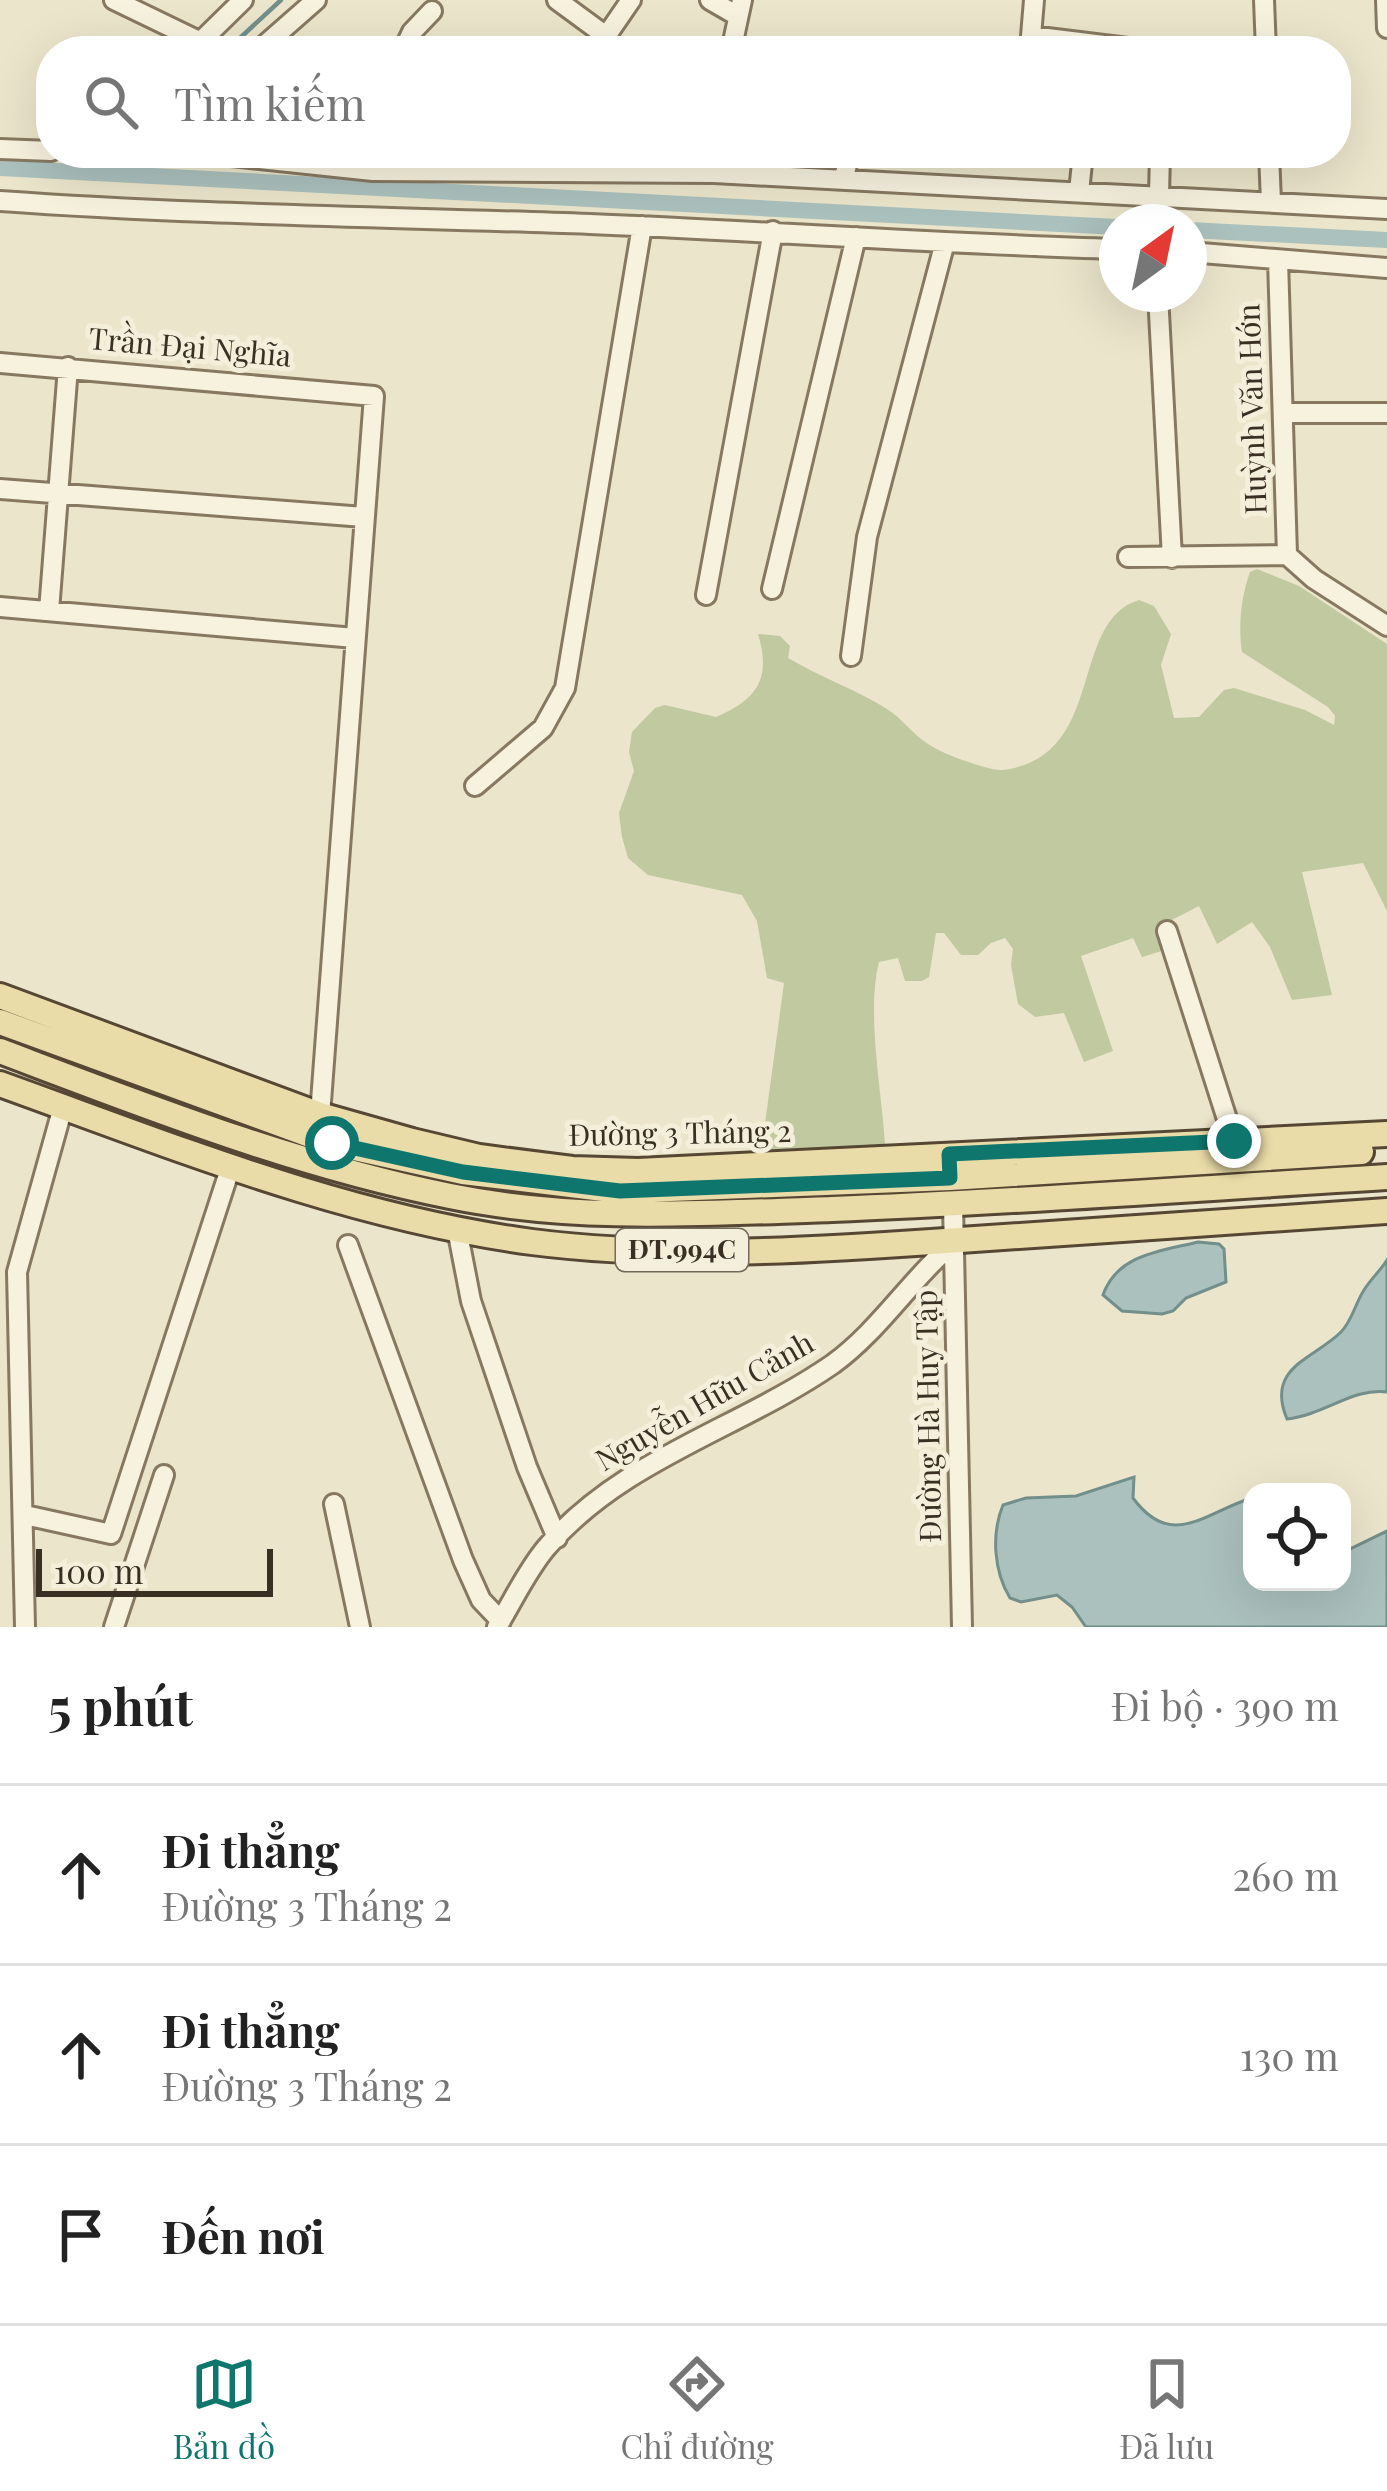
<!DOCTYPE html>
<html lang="vi">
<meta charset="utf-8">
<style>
:root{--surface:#fff;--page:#f2f2f2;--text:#222;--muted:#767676;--line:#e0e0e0;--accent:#0f766e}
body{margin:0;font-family:"Playfair Display",serif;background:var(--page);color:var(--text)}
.controls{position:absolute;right:36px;bottom:36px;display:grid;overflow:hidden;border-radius:24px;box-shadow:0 12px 48px #0002}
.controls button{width:108px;height:108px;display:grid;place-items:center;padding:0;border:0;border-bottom:3px solid var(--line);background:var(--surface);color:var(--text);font:60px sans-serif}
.compass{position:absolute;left:1099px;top:204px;width:108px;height:108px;border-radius:50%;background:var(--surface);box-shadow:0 12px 48px #0002;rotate:33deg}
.scale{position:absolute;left:36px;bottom:30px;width:237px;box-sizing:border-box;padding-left:12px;border:6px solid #393023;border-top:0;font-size:33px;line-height:42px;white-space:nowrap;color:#393023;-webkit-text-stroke:9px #f3efda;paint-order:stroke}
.stop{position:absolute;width:36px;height:36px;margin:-27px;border:9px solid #0f766e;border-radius:50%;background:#fff}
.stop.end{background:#0f766e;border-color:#fff;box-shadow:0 3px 12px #0008}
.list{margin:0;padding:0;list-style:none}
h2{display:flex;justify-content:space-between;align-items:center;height:156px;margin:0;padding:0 48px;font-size:51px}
h2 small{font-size:39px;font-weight:400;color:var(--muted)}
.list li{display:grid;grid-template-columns:78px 1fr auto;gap:36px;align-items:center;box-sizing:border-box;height:180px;padding:0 48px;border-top:3px solid var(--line)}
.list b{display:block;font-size:45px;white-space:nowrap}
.list p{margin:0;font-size:39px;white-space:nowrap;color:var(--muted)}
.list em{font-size:39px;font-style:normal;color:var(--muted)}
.icon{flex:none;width:66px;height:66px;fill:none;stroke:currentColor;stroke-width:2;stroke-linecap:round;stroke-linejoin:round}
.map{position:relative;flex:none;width:1387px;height:1627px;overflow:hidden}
.search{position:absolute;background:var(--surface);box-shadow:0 12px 48px #0002;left:36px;right:36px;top:36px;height:132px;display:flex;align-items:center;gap:30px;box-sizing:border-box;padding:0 42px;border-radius:48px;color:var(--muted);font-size:45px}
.sheet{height:696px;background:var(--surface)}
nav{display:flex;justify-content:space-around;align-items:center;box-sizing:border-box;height:168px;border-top:3px solid var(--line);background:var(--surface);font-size:33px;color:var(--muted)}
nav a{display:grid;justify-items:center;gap:6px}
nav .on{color:var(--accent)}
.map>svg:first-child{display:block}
</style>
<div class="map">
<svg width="1387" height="1627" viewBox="0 0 1387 1627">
<rect width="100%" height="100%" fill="#ebe5cb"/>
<path fill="#c0c9a0" d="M 1257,569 L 1299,586 L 1387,644 L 1387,911 L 1363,863 L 1302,872 L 1332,995 L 1292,1000 L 1270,947 L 1252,922 L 1217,944 L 1199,906 L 1162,925 L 1168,949 L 1142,957 L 1133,938 L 1081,956 L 1113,1051 L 1084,1062 L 1064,1013 L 1035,1017 L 1018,1004 L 1011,965 L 1013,949 L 1005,938 L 991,943 L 978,955 L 961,955 L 944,933 L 936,933 L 929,977 L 922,981 L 905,981 L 898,958 L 879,962 C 866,1013 882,1091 885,1145 L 767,1154 L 762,1146 L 784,983 L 767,978 L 757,921 L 742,895 L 648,875 L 628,858 L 622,837 L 619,813 L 634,771 L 629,752 L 632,732 L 655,708 L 665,705 L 716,717 C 756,700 772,680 758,634 L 780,636 L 790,646 L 788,658 C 820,677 855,689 887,709 C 902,718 913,735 928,744 C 945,755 970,763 988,768 C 1000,772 1012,769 1024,765 C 1102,738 1073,620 1139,600 L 1154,606 L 1171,634 L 1161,665 L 1174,718 L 1199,717 L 1224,690 L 1234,688 L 1305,710 L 1334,725 L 1335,716 L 1328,707 L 1242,652 C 1238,626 1241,597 1250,572 Z"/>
<path fill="#abc1bd" stroke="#728f8b" stroke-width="3" d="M 1198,1242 L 1219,1244 L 1224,1249 L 1226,1282 L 1186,1298 L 1173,1311 L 1162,1314 L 1122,1311 L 1103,1295 C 1117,1254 1162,1251 1198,1242 Z
M 1387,1260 L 1387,1392 C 1354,1387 1324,1415 1287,1419 C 1265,1367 1314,1359 1341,1332 C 1352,1321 1355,1304 1364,1290 C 1370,1280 1380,1271 1387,1260 Z
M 1134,1477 L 1133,1498 C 1172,1551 1205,1512 1252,1498 L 1252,1582 L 1342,1582 L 1342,1553 L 1387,1531 L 1387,1627 L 1086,1627 L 1072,1607 L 1057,1595 L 1021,1602 L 1010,1598 C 994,1572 991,1534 1003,1505 L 1026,1498 L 1076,1496 Z"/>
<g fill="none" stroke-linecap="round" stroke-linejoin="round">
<path stroke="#728f8b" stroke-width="4.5" d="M 226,51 L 281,0
M 96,171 L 116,153"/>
<path stroke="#abc1bd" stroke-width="16" d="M 0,168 L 1117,227
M 1189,230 L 1387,240"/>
<defs>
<path id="minor" d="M 114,0 L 201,42
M 557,0 L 606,36
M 710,0 L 736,15
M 1034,0 L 1031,36 L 1136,49
M 1264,0 L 1266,51
M 1386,0 L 1387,28
M 194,48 L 243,0
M 258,51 L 316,0
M 403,51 L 412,32 L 432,11
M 596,51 L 631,0
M 731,51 L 742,0
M 0,149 L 51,151
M 203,153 L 373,171 L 714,173 L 1387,209
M 1269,153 L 1271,202
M 844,180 L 849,153
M 1079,192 L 1083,153
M 1159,196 L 1160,153
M 0,201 C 196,215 394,217 590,224 C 766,231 941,244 1117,249
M 1189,252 L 1387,268
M 1278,260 L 1287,555
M 1158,294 L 1172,558
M 0,363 L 374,396 L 320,1115
M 1283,413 L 1387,413
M 0,489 L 364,517
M 1128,557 L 1287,555 L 1314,579 L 1387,626
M 772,589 L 856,237
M 706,595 L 773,231
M 0,607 L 355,638
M 49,611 L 68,367
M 851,656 L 867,537 L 945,242
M 475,786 L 543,728 L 565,688 L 642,226
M 1167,931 L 1234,1141
M 953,1204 L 962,1627
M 457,1229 L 471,1301 L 527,1467 L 557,1538
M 348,1245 L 463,1560 L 481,1600 L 501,1621
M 334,1504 L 360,1627
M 25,1515 L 111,1534 L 230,1169
M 25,1627 L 17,1272 L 63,1107
M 114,1627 L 164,1475
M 497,1627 C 513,1601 526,1572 546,1548 C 622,1459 739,1429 833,1364 C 881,1329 911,1278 957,1240"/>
<path id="major" d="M 0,996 L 320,1115 L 412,1141 L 479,1157 L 572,1169 L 638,1171 L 1387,1134
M 0,1022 L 332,1143 L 463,1172 L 620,1191 L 950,1178 L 1361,1152
M 0,1051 C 148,1107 295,1165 450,1196 C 577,1222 704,1213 832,1209 C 1017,1202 1202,1188 1387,1177
M 0,1084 C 175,1147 346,1217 532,1242 C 673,1260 819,1250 960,1240 C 1102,1230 1245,1221 1387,1211"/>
</defs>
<use href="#minor" stroke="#877961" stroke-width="24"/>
<use href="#major" stroke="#564734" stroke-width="30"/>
<use href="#minor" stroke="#f7f2de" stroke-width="18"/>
<use href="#major" stroke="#eadca8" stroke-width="24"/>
</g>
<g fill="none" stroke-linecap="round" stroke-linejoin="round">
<path stroke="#0f766e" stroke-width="15" d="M 332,1143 L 463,1172 L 620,1191 L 950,1178 L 949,1154 L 1234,1141"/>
</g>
<g text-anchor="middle" stroke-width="10" stroke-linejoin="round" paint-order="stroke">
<rect fill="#f3efda" stroke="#71695a" stroke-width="3" x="616" y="1229" width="132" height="42" rx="9"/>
<g font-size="27" font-weight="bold" fill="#393023">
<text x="682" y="1259">ĐT.994C</text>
</g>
<g font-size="30" fill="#393023" stroke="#f3efda">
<text transform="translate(190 348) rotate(5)" y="10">Trần Đại Nghĩa</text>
<text transform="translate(1253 409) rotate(-92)" y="10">Huỳnh Văn Hớn</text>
<text transform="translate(680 1134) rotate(-1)" y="10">Đường 3 Tháng 2</text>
<text transform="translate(705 1402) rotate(-30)" y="10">Nguyễn Hữu Cảnh</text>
<text transform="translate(929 1416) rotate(-91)" y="10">Đường Hà Huy Tập</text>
</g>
</g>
</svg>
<div class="controls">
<button><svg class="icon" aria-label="locate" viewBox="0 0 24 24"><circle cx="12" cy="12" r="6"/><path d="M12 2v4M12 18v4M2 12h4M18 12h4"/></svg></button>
</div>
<svg class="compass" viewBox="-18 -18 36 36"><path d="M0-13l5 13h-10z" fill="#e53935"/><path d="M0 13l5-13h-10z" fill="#767676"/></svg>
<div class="scale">100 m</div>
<div class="stop" style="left:332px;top:1143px"></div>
<div class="stop end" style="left:1234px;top:1141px"></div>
<div class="search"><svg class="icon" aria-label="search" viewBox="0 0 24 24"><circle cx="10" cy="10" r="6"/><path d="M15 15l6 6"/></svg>Tìm kiếm</div>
</div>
<section class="sheet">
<h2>5 phút<small>Đi bộ · 390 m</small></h2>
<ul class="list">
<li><svg class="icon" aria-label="ahead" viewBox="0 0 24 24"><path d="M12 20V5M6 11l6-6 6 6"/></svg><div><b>Đi thẳng</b><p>Đường 3 Tháng 2</p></div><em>260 m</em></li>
<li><svg class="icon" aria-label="ahead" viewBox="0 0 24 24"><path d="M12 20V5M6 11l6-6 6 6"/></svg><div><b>Đi thẳng</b><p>Đường 3 Tháng 2</p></div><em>130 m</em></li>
<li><svg class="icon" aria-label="arrive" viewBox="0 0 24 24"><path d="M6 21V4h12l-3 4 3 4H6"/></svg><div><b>Đến nơi</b></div></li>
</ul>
</section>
<nav>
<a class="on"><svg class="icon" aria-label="map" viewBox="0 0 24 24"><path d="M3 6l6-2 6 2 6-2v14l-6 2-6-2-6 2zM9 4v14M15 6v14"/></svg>Bản đồ</a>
<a><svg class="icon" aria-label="directions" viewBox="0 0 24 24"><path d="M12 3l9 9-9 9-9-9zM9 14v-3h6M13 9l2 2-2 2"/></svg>Chỉ đường</a>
<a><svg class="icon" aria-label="saved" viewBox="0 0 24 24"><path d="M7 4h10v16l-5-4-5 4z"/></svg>Đã lưu</a>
</nav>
